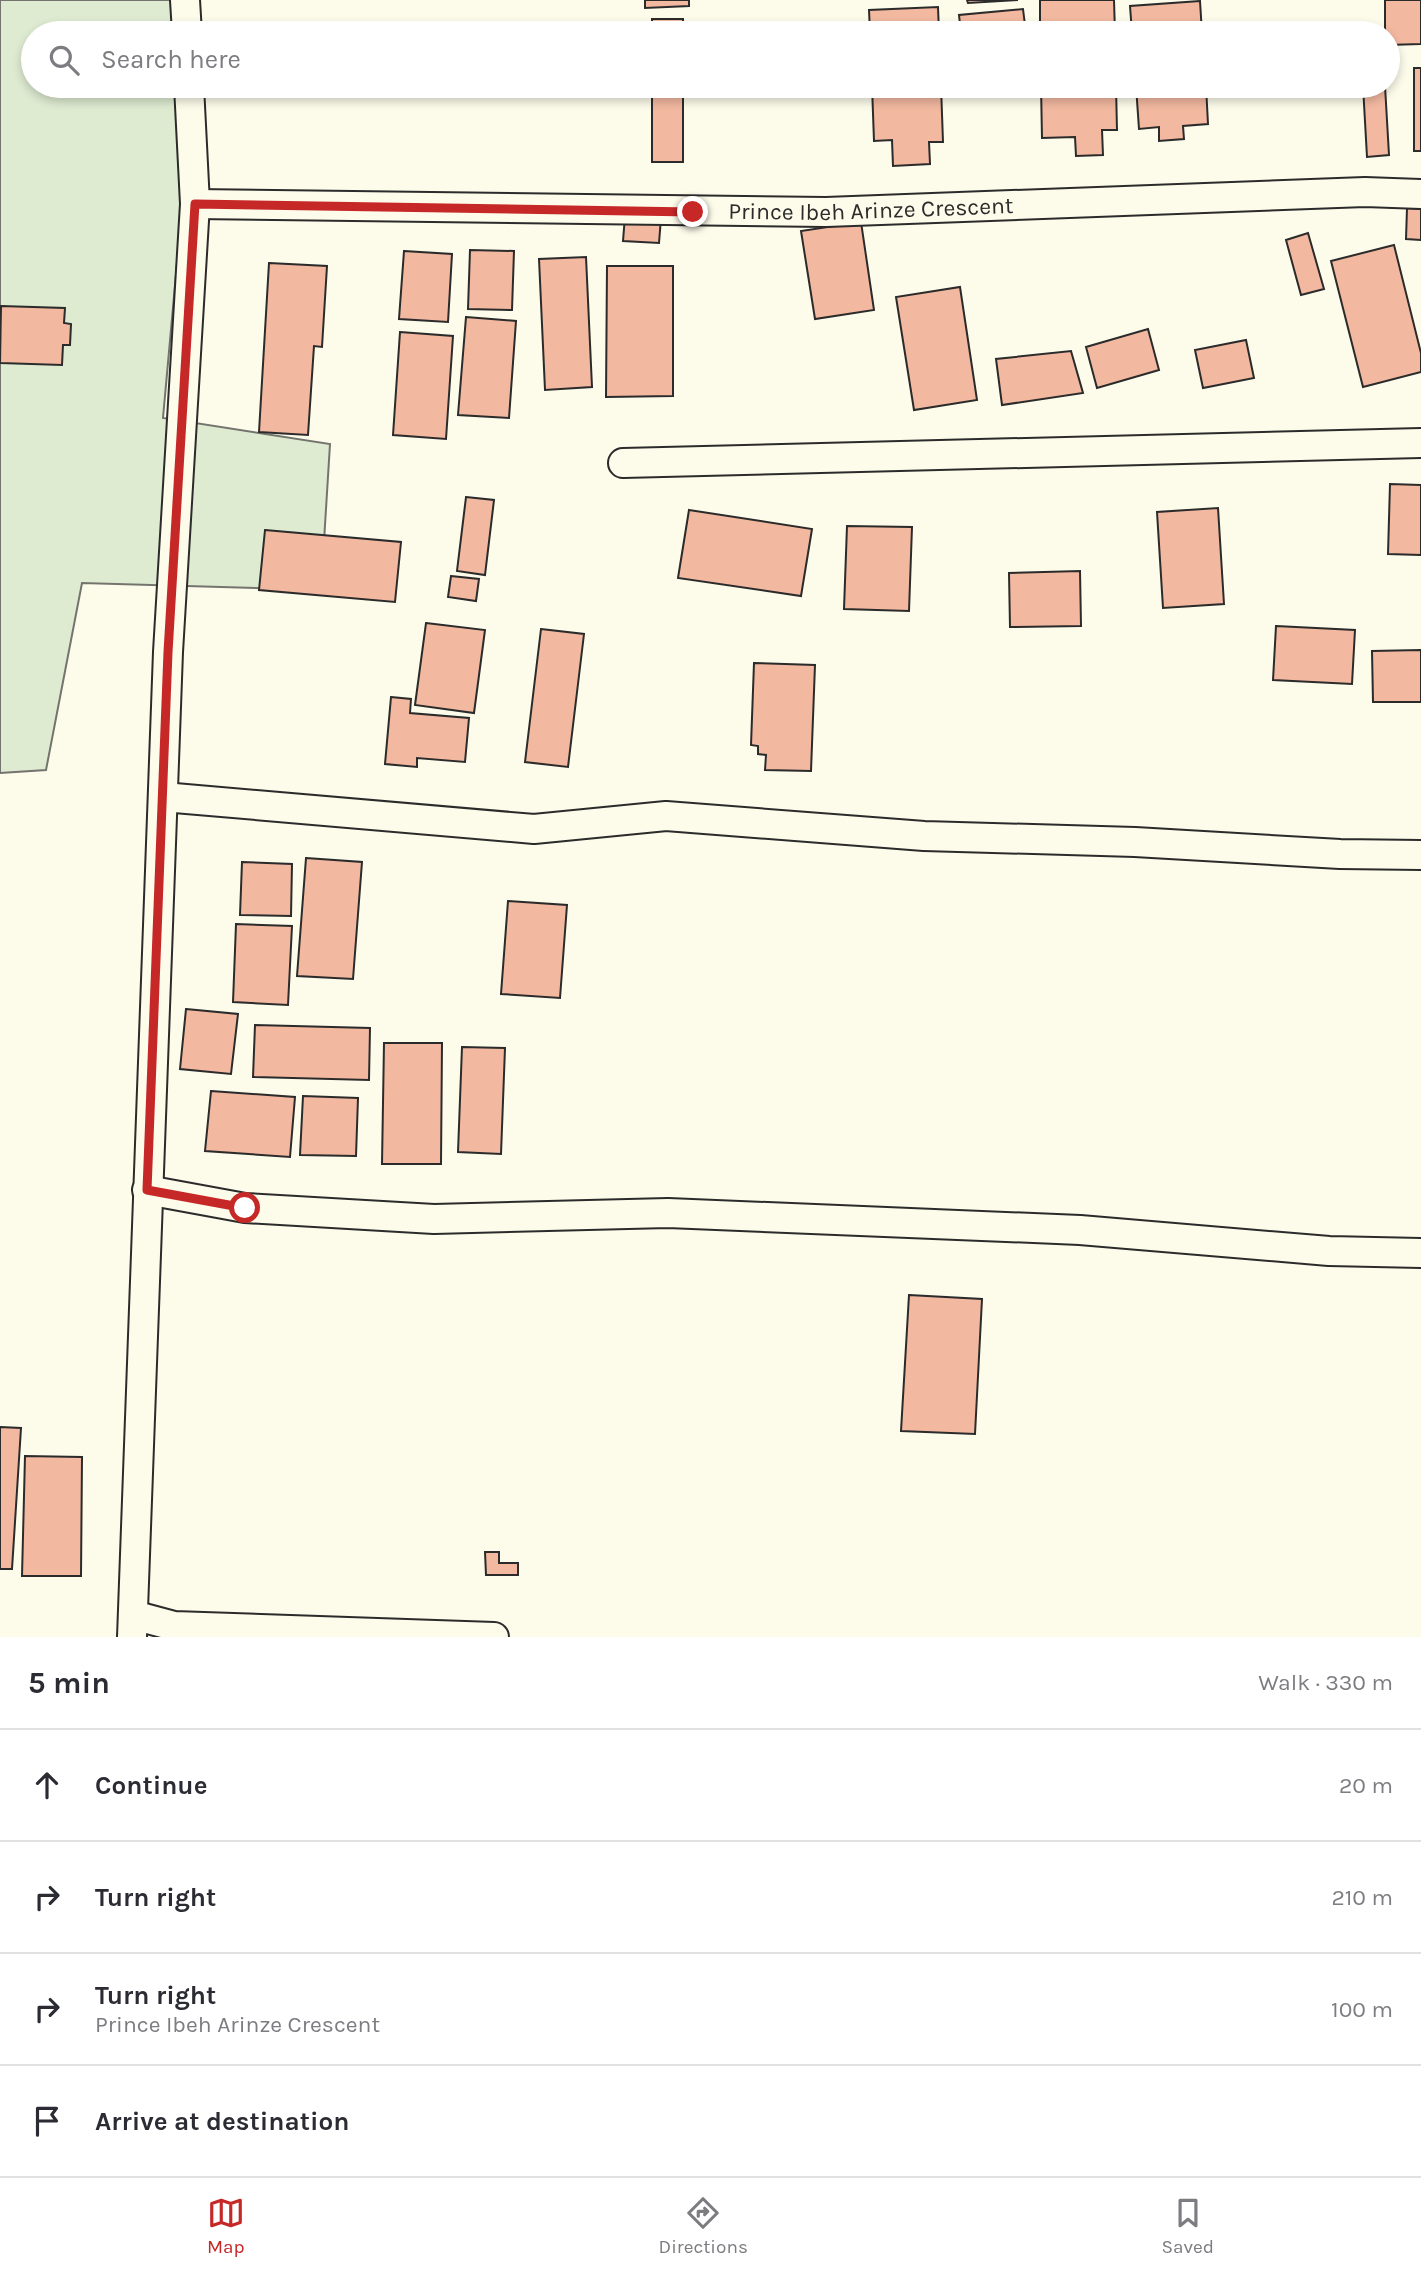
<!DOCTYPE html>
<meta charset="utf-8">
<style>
:root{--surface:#fff;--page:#f2f2f3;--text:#2b2b33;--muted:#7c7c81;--line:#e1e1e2;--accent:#c62828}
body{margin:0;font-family:Karla,sans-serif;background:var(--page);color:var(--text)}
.stop{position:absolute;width:21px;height:21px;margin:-16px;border:5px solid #c62828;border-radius:50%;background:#fff}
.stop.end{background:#c62828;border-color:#fff;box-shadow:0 2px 7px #0008}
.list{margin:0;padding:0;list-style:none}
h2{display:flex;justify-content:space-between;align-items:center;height:91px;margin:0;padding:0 28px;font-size:30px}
h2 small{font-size:23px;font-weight:400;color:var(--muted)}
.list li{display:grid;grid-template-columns:46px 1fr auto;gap:21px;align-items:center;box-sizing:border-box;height:112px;padding:0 28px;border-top:2px solid var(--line)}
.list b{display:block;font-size:26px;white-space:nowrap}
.list p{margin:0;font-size:23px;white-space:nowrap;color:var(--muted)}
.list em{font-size:23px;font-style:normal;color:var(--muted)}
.icon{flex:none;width:38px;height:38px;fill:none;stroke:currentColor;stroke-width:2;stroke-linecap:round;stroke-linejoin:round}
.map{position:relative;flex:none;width:1421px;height:1637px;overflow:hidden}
.search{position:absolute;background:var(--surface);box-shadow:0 4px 10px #0003;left:21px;right:21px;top:21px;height:77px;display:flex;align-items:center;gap:18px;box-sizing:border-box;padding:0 24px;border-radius:38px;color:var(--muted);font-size:26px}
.sheet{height:539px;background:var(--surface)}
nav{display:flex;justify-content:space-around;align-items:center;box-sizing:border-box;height:98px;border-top:2px solid var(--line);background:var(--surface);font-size:19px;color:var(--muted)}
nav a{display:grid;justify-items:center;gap:4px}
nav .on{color:var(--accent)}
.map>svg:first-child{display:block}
</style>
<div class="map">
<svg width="1421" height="1637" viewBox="0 0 1421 1637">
<rect width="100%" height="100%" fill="#fdfbea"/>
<path fill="#deebd1" stroke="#74746e" stroke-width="2" d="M 0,0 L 200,0 L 197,33 L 33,33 L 33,86 L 193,86 L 163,418 L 330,444 L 321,590 L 82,583 L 46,770 L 0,773 Z"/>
<path fill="#f2b8a0" stroke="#2b2b2b" stroke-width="2" d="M 645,0 L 689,0 L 689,6 L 645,8 Z
M 967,0 L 1018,0 L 968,3 Z
M 1040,0 L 1114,0 L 1115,33 L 1040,33 Z
M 1385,0 L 1421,0 L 1421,44 L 1388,45 L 1388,33 L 1385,33 Z
M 1200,1 L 1202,33 L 1132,33 L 1130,6 Z
M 938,7 L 939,33 L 870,33 L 869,10 Z
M 1023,9 L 1026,33 L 961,33 L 959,15 Z
M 652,19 L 683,19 L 683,33 L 652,33 Z
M 1414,68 L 1421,68 L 1421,151 L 1414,151 Z
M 652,86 L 683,86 L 683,162 L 652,162 Z
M 872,86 L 941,86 L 943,142 L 929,142 L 930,164 L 893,166 L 892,140 L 874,141 Z
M 1041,86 L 1116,86 L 1117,130 L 1102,130 L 1103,155 L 1076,156 L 1075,137 L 1042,138 Z
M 1136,86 L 1206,86 L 1208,124 L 1183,126 L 1184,139 L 1159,141 L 1159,127 L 1139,129 Z
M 1363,86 L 1385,86 L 1389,155 L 1367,157 Z
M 1407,208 L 1421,209 L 1421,240 L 1406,239 Z
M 625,216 L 661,218 L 659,243 L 623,241 Z
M 861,222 L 874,310 L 815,319 L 801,231 Z
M 1308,233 L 1324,289 L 1301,295 L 1286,240 Z
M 1394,245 L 1421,353 L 1421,372 L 1363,387 L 1331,261 Z
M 470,250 L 514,251 L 512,310 L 468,309 Z
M 404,251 L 452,254 L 448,322 L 399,319 Z
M 586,257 L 592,387 L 545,390 L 539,259 Z
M 269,263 L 327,266 L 322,347 L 314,346 L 308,435 L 259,432 Z
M 607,266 L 673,266 L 673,396 L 606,397 Z
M 960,287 L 977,400 L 914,410 L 896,297 Z
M 1,306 L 65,308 L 64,323 L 71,324 L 70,345 L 63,345 L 62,365 L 0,363 Z
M 466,317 L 516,321 L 509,418 L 458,415 Z
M 1148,329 L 1159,370 L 1097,388 L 1086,347 Z
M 400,332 L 453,336 L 446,439 L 393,435 Z
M 1246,340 L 1254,378 L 1203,388 L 1195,350 Z
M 1071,351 L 1083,393 L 1002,405 L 996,359 Z
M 1390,484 L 1421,485 L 1421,555 L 1388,554 Z
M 466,497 L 494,500 L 485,575 L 457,571 Z
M 1218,508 L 1224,604 L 1163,608 L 1157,512 Z
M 689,510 L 812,529 L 801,596 L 678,578 Z
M 847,526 L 912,527 L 909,611 L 844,609 Z
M 265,530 L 401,542 L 395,602 L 259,590 Z
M 1080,571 L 1081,626 L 1010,627 L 1009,573 Z
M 451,576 L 479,579 L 476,601 L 448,597 Z
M 426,623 L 485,630 L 474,713 L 415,705 Z
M 1276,626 L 1355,630 L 1352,684 L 1273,680 Z
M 541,629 L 584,634 L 568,767 L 525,762 Z
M 1421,650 L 1421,702 L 1373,702 L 1372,651 Z
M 754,663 L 815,665 L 811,771 L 765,770 L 766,755 L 758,754 L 758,746 L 751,745 Z
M 391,697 L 411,699 L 410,713 L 469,718 L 465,762 L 417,758 L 417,767 L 385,764 Z
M 306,858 L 362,862 L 353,979 L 297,976 Z
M 242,862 L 292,864 L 291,916 L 240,915 Z
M 508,901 L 567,905 L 560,998 L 501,994 Z
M 236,924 L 292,926 L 288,1005 L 233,1002 Z
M 186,1009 L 238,1014 L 231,1074 L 180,1069 Z
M 255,1025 L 370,1028 L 369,1080 L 253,1077 Z
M 384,1043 L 442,1043 L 441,1164 L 382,1164 Z
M 462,1047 L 505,1048 L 501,1154 L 458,1152 Z
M 211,1091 L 295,1097 L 290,1157 L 205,1151 Z
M 303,1096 L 358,1098 L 356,1156 L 300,1155 Z
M 909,1295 L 982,1299 L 975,1434 L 901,1431 Z
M 0,1427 L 21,1428 L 12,1569 L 0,1569 Z
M 25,1456 L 82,1457 L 81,1576 L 22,1576 Z
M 485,1552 L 499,1552 L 499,1563 L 518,1563 L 518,1575 L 486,1575 Z"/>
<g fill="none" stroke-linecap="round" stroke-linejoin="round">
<defs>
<g id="street">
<path d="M 185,0 L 187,33"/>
<path id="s1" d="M 195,204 L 826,212 L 1365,192 L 1421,194"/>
<path d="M 623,463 L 1421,443"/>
<path d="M 163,797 L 534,829 L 666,816 L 924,836 L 1135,842 L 1340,854 L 1421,855"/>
<path d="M 147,1190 L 245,1208 L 434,1219 L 668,1213 L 1080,1230 L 1329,1251 L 1421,1253"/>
<path d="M 133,1615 L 174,1626 L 494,1637"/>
<path d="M 132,1637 L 168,652 L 195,204 L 189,86"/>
</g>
</defs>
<use href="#street" stroke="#2b2b2b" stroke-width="32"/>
<use href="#street" stroke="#fdfbea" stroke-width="28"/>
</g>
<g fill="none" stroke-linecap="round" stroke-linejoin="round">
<path stroke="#c62828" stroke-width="9" d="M 245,1208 L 147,1190 L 168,652 L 195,204 L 693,212"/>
</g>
<g text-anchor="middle" stroke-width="5" stroke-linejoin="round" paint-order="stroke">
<g font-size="23" fill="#2b2b2b" stroke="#fdfbea">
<text dy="8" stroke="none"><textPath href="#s1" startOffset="676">Prince Ibeh Arinze Crescent</textPath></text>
</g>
</g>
</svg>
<div class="stop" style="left:245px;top:1208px"></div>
<div class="stop end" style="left:693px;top:212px"></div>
<div class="search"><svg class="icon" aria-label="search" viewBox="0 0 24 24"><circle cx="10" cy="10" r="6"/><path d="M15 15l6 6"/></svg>Search here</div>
</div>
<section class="sheet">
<h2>5 min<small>Walk · 330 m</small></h2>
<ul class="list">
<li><svg class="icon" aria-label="ahead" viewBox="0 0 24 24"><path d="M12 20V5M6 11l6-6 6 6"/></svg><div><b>Continue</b></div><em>20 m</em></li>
<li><svg class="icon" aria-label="right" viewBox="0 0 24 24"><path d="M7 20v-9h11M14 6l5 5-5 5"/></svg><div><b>Turn right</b></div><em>210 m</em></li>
<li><svg class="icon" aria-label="right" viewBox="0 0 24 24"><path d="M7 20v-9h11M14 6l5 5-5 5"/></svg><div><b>Turn right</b><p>Prince Ibeh Arinze Crescent</p></div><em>100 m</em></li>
<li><svg class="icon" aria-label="arrive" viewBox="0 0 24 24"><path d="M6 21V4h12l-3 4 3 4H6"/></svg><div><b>Arrive at destination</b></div></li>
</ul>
</section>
<nav>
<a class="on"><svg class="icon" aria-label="map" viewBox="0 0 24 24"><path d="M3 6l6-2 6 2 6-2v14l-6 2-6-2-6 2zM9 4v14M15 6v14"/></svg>Map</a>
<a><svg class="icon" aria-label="directions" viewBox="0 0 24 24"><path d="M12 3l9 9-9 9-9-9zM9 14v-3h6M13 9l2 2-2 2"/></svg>Directions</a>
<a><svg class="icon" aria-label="saved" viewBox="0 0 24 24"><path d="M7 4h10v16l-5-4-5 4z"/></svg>Saved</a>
</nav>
